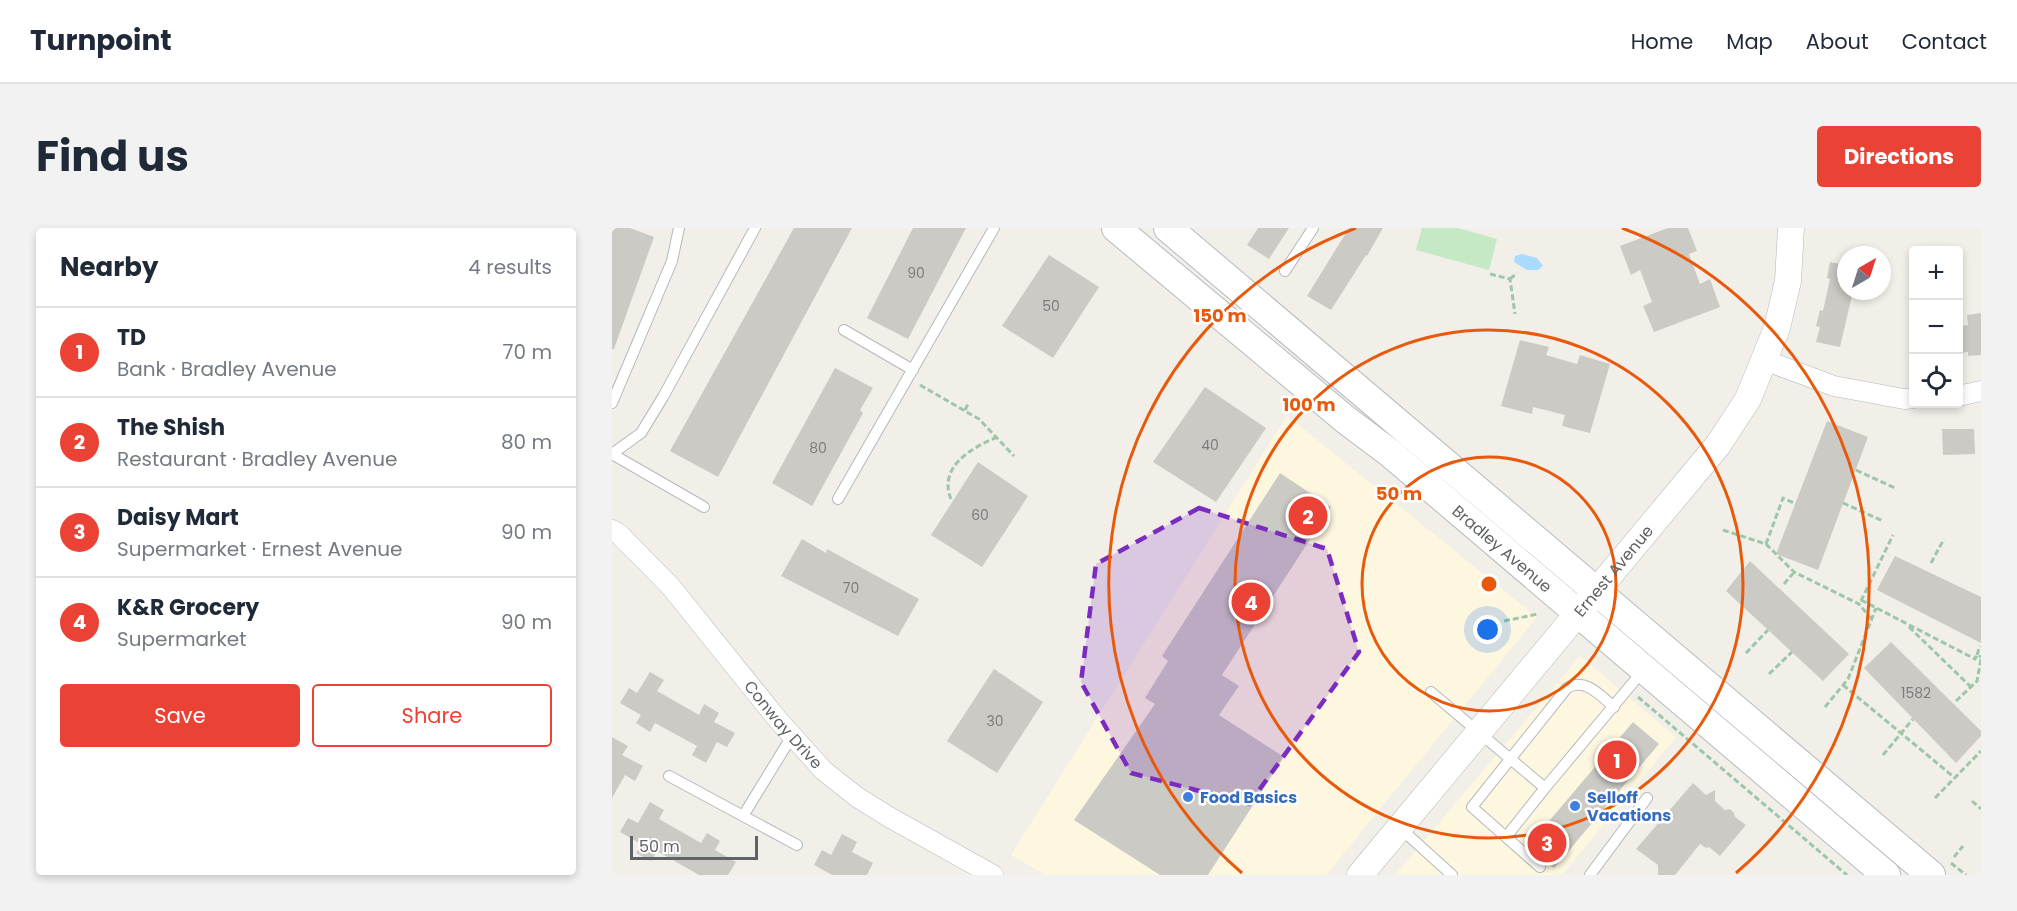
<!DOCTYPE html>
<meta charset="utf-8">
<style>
:root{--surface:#fff;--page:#f2f2f3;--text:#1f2937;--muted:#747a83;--line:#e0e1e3;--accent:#ea4335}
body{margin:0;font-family:Poppins,sans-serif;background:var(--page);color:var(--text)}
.controls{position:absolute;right:18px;top:18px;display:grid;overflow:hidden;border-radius:6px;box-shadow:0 3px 9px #0003}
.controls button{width:54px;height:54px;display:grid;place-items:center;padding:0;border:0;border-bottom:2px solid var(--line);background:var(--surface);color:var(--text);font:30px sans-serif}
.compass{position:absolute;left:1225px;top:18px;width:54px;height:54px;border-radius:50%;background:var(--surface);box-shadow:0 3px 9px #0003;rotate:39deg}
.scale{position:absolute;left:18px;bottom:15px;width:128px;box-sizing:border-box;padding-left:6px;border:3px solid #5f6368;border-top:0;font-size:16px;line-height:21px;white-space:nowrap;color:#5f6368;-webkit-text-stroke:4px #fff;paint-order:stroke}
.you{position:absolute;left:876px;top:402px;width:21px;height:21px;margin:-15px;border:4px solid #fff;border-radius:50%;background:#1a73e8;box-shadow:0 0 0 9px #1a73e833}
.badge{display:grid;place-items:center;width:39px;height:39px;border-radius:50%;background:var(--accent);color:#fff;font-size:20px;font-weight:700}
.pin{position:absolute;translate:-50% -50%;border:3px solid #fff;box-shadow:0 2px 6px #0006}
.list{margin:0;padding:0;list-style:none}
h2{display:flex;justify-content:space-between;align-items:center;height:78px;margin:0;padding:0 24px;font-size:26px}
h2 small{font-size:20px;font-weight:400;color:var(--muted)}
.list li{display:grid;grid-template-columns:39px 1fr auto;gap:18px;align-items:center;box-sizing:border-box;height:90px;padding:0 24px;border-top:2px solid var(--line)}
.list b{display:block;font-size:22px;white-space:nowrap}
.list p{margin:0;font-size:20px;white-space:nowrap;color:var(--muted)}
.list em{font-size:20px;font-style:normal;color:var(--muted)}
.actions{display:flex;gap:12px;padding:18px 24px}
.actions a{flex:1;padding:14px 0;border:2px solid var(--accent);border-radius:6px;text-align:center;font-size:21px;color:var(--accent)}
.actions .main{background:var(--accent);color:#fff}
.icon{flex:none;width:33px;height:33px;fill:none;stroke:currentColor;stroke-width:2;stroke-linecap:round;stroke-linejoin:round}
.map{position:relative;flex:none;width:1369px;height:647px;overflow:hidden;border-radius:6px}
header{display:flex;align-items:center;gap:36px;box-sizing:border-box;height:84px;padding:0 30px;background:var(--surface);border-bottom:2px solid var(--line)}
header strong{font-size:28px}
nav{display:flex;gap:33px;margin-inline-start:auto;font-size:21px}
.intro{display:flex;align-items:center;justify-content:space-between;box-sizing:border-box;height:144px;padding:0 36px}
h1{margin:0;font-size:42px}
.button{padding:15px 27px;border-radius:6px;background:var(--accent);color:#fff;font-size:21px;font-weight:700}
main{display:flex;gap:36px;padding:0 36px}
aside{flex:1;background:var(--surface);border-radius:6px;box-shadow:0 3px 9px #0003}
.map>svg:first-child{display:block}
</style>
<header>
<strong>Turnpoint</strong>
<nav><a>Home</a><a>Map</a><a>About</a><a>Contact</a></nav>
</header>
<div class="intro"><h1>Find us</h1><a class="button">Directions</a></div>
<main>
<aside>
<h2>Nearby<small>4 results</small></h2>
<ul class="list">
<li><span class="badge">1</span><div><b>TD</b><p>Bank · Bradley Avenue</p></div><em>70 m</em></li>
<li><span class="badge">2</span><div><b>The Shish</b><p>Restaurant · Bradley Avenue</p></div><em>80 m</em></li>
<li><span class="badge">3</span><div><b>Daisy Mart</b><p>Supermarket · Ernest Avenue</p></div><em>90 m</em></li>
<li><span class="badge">4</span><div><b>K&amp;R Grocery</b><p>Supermarket</p></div><em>90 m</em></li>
</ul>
<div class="actions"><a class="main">Save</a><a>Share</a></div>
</aside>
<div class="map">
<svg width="1369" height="647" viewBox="0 0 1369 647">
<rect width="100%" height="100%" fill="#f1efe8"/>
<path fill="#fef7e0" d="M 675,188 L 925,389 L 714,647 L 434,647 L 399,627 Z
M 968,428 L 1064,509 L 950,647 L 783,647 Z"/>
<path fill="#c5e8c5" d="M 810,0 L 846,0 L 885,11 L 877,42 L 804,22 Z"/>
<path fill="#aadaff" d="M 910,26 L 925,30 L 931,38 L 926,42 L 915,42 L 902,34 L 903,28 Z"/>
<path fill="#cccac5" d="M 0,0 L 18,0 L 42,9 L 2,121 L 0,121 Z
M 182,0 L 240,0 L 106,249 L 58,223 Z
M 301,0 L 354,0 L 296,111 L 255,90 Z
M 646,0 L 677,0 L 657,31 L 635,17 Z
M 737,0 L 771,0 L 755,28 L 754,27 L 719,82 L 695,68 Z
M 1056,0 L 1076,0 L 1085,23 L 1077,26 L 1088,56 L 1098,51 L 1108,79 L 1042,104 L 1031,78 L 1040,74 L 1028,42 L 1019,47 L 1008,18 Z
M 437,27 L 487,59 L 441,130 L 390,98 Z
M 1218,34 L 1234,37 L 1234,63 L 1241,63 L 1228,119 L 1204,114 L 1208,99 L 1204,98 L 1208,82 L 1211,83 L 1218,51 L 1215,50 Z
M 1369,85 L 1369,127 L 1356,128 L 1356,124 L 1347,125 L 1347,98 L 1356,97 L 1355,87 Z
M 908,112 L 937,119 L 934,127 L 965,136 L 968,127 L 998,136 L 978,205 L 950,198 L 953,187 L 921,179 L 920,186 L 889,178 Z
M 223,140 L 261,160 L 248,182 L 251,185 L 200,278 L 160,255 Z
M 593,159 L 654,200 L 604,274 L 541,234 Z
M 1215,193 L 1256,209 L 1206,342 L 1164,326 Z
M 1330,201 L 1362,201 L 1363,226 L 1331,227 Z
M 366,234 L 416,268 L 370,339 L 319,307 Z
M 668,245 L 719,279 L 610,447 L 627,458 L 607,487 L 672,529 L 596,647 L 548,647 L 462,592 L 543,476 L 533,470 L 556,433 L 550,428 Z
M 190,311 L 214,325 L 215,321 L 307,371 L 286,408 L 169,348 Z
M 1283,328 L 1369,369 L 1369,415 L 1265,362 Z
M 1138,333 L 1237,426 L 1211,453 L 1114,363 Z
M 1279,414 L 1369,503 L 1369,508 L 1344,535 L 1252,440 Z
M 382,441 L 431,474 L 385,545 L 335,513 Z
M 38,444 L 52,452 L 45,463 L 87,487 L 92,476 L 107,485 L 102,494 L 123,505 L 115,519 L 105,514 L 94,535 L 80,527 L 85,518 L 43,495 L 38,504 L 24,495 L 29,487 L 8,475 L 17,460 L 25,465 Z
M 1021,494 L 1047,516 L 942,640 L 916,618 Z
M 0,509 L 16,518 L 10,527 L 31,538 L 23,553 L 13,547 L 0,570 Z
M 1081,555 L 1094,567 L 1103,562 L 1103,573 L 1113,582 L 1118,581 L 1122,585 L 1123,589 L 1134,597 L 1108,628 L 1097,619 L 1094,620 L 1088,616 L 1063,647 L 1046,647 L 1046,637 L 1024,621 Z
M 38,574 L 52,582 L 47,591 L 89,615 L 95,605 L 108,613 L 103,622 L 124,634 L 116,647 L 87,647 L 45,623 L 39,633 L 24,625 L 29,616 L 8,604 L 16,590 L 26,595 Z
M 230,606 L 245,614 L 240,624 L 261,635 L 255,647 L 220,647 L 202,637 L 210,622 L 219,627 Z"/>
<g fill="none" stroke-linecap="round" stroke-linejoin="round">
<defs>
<path id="service" d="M 673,43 L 701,0
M 232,102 L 301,142
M 0,175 L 60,33 L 67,0
M 0,226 L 29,205 L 51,169 L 143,0
M 0,226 L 92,279
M 226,271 L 382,0
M 819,464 L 933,560 L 1024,451
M 57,548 L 185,617
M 131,588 L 180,508
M 787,599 L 840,647
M 894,609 L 860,579 L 955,460 C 973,449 989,468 1002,479
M 928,639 L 894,609 L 933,560
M 978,647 L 1035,570"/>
<g id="minor">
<path d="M 1152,132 L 1222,158 L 1292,171 L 1302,170"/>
<path d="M 1346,168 L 1369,163"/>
<path id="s1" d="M 0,302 L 7,306 L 59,359 L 166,492 L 212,543 L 245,569 L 277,589 L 381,647"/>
</g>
<g id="tertiary">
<path id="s2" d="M 748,647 L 1106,217 L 1136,171 L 1165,100 L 1176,53 L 1179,0"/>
</g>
<g id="secondary">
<path id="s3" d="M 504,0 L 734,192 L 778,225 L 1274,647"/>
<path d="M 556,0 L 1319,647"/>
</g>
</defs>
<use href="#service" stroke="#b5b8bc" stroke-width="12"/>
<use href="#minor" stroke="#b5b8bc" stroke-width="21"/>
<use href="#tertiary" stroke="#b5b8bc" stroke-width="27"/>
<use href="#secondary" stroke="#b6babf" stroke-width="30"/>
<path stroke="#9cc7a9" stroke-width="3" stroke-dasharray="6 3" stroke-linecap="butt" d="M 878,46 L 898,51 L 903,86
M 898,51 L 905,45
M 308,157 L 367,191 L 402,228
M 353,182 L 357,174
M 1244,242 L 1283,260
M 339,271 C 326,239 359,220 385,209
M 1231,275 L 1271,293
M 1111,302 L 1154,316 L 1182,344 L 1247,376 L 1261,393
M 1154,316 L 1171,270 L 1184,276
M 1319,335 L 1332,311
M 1172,356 L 1182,344
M 1249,372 L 1363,431 L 1365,427 L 1369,429
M 1249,373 L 1281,307
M 892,393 L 926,386
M 1297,399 L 1359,459
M 1134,425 L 1156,402
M 1365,427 L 1368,418
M 1157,446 L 1180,424
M 1231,457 L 1343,550
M 1026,469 L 1235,647
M 1344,473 L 1365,453 L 1369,431
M 1213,479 L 1236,451 L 1264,380
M 1271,527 L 1301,491
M 1323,570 L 1369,523
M 1360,573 L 1369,581
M 1342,629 L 1351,618
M 1339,635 L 1354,647"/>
<use href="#service" stroke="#fff" stroke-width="10"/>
<use href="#minor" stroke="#fff" stroke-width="20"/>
<use href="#tertiary" stroke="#fff" stroke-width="26"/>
<use href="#secondary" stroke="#fff" stroke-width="28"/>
</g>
<path fill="#7b2cbf" fill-opacity="0.2" stroke="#7b2cbf" stroke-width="4.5" stroke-dasharray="12 8" stroke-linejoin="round" d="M 587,280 L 715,321 L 747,424 L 637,576 L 519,545 L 469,454 L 484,336 Z"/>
<g fill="none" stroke="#e8590c" stroke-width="3">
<circle cx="877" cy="356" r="127"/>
<circle cx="877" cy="356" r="254"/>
<path d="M630 645A380 380 0 0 1 744 0M1010 0A380 380 0 0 1 1124 645"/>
</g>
<g fill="#3f7fe0" stroke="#fff" stroke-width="2">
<circle cx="576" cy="569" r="6"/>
<circle cx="963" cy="578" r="6"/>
</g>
<g text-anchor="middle" stroke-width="5" stroke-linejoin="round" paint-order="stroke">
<g font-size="14" fill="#7a7d7f">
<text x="304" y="50">90</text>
<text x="439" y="83">50</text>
<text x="598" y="222">40</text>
<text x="206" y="225">80</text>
<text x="368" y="292">60</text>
<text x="239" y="365">70</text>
<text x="1304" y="470">1582</text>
<text x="383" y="498">30</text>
</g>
<g font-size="16" fill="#5f6368" stroke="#fff">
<text dy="6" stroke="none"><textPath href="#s3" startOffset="502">Bradley Avenue</textPath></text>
<text dy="6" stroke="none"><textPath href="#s2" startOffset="396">Ernest Avenue</textPath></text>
<text dy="6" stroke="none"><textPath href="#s1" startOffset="260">Conway Drive</textPath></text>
</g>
<g font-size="16" font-weight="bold" fill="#366cbe" stroke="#fff" text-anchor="start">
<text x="588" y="575">Food Basics</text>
<text x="975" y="575">Selloff<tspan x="975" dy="18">Vacations</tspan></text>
</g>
</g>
<circle cx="877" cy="356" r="9" fill="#e8590c" stroke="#fff" stroke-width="3"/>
<g font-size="18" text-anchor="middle" font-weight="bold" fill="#e8590c" stroke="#fff" stroke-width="5" stroke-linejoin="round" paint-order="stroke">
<text x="608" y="94">150 m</text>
<text x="697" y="183">100 m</text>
<text x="787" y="272">50 m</text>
</g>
</svg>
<div class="controls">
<button>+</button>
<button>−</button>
<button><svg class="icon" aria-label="locate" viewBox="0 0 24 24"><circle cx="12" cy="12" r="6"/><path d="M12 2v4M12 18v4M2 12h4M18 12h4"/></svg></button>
</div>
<svg class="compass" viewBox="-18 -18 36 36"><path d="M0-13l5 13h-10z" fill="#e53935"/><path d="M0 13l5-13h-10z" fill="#747a83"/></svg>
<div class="scale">50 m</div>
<div class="you"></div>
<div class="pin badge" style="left:1005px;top:532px">1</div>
<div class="pin badge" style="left:696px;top:288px">2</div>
<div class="pin badge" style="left:935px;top:615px">3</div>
<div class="pin badge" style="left:639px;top:374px">4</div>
</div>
</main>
